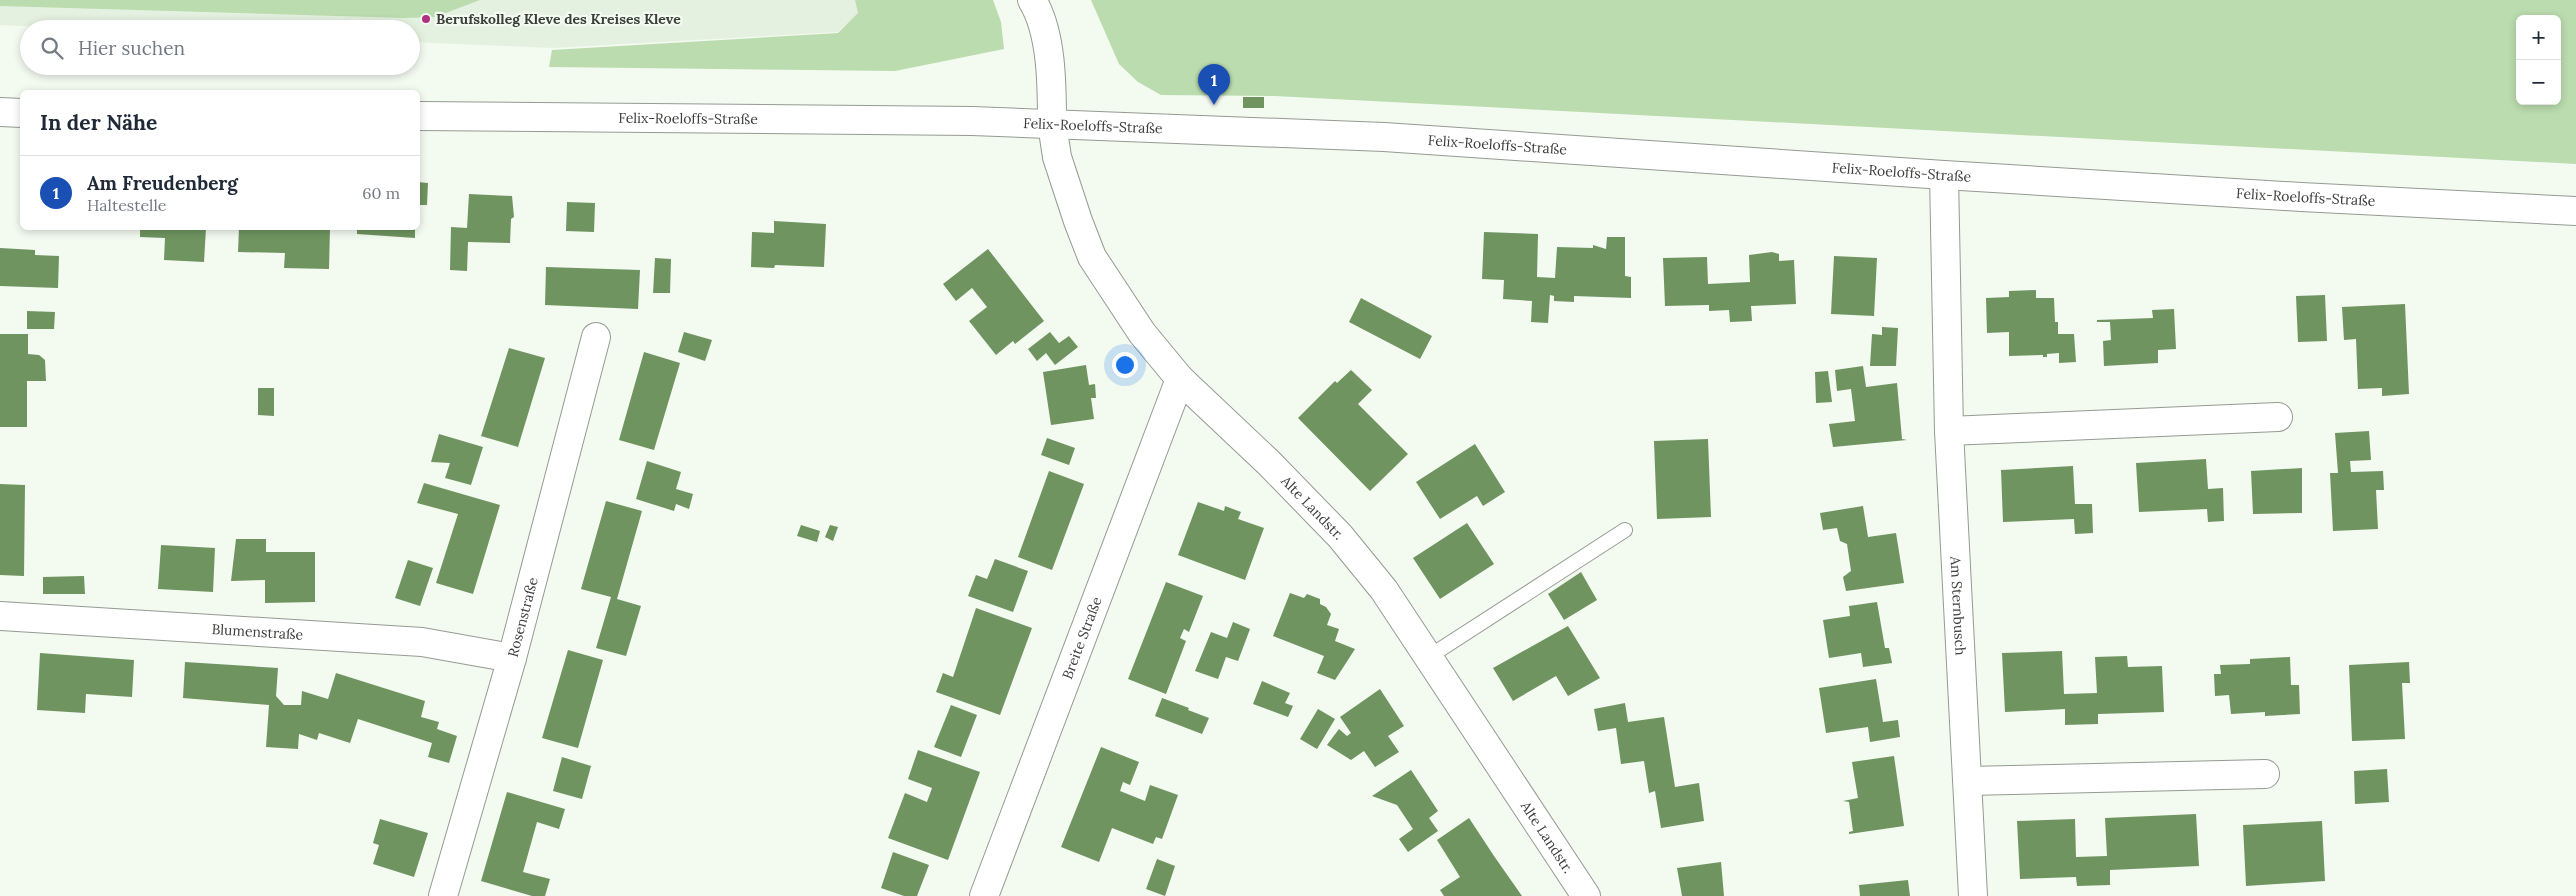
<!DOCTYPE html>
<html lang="de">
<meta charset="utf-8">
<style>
:root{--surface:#fff;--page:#f2f2f3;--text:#1f2937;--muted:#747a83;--line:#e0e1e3;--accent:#af3180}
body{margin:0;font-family:Lora,serif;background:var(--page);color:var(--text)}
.controls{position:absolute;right:15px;top:15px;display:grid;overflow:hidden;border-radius:8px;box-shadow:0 2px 8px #0003}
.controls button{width:45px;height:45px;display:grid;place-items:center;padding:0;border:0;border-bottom:1px solid var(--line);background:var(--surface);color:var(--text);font:25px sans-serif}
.you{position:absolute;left:1124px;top:364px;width:18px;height:18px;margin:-12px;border:4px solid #fff;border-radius:50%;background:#1a73e8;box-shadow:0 0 0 8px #1a73e833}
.badge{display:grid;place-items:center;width:32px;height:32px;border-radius:50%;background:var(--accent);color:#fff;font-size:16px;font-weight:700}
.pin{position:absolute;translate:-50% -41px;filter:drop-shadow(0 1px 2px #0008)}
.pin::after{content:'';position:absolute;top:26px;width:18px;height:15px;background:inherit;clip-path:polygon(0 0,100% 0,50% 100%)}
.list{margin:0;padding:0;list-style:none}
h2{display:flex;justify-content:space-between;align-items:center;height:65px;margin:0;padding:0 20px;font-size:21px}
h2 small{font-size:16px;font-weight:400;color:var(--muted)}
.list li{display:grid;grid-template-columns:32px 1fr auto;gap:15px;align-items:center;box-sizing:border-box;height:75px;padding:0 20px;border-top:1px solid var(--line)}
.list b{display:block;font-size:19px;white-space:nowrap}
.list p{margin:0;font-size:16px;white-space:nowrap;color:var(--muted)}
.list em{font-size:16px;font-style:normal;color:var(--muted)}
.icon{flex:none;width:28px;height:28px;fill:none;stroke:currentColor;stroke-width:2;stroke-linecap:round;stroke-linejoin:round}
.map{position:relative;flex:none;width:2576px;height:896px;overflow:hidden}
.search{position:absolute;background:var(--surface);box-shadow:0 2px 8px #0003;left:20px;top:20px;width:400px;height:55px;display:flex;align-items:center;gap:12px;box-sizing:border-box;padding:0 18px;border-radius:28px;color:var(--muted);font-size:19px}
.panel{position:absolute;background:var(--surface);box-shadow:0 2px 8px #0003;left:20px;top:90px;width:400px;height:140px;border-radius:8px}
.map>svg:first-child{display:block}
</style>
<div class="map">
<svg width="2576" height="896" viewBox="0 0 2576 896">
<rect width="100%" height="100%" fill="#f3faf0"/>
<path fill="#e5f1e0" d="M 0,0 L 856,0 L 859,13 L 838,32 L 553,48 L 411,42 L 411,29 L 85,29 L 0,25 Z"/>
<path fill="#bbdcae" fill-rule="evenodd" d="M 0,0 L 480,0 L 435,17 L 404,18 L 0,6 Z
M 855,0 L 993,0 L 1001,22 L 1004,49 L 895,71 L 549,67 L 552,50 L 838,33 L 858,13 Z
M 1091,0 L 2576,0 L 2576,164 L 1275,96 L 1161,95 L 1138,82 L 1119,64 ZM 2520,19 L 2557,19 L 2557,101 L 2520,101 Z"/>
<path fill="#6f9460" d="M 1243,97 L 1264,97 L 1264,108 L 1243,108 Z
M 418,182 L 428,183 L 427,205 L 418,205 Z
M 469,194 L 512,196 L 514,217 L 511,219 L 510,243 L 468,242 L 467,271 L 450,270 L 451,227 L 467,228 Z
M 567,202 L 595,203 L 594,232 L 566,231 Z
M 774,221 L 826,224 L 824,267 L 775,265 L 774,268 L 751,267 L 752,232 L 774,233 Z
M 140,228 L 206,228 L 204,262 L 164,260 L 165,238 L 140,237 Z
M 239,228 L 330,228 L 329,269 L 284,268 L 285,253 L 238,252 Z
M 357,228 L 415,228 L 415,238 L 357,234 Z
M 1484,232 L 1538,234 L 1537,277 L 1555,278 L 1557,247 L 1593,248 L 1593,245 L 1606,249 L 1607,237 L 1625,237 L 1625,276 L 1631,277 L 1631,298 L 1574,296 L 1574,302 L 1554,301 L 1554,296 L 1550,295 L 1548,323 L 1531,322 L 1532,301 L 1503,299 L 1504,280 L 1482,279 Z
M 0,248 L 35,250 L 35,255 L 59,256 L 58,288 L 0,286 Z
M 988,249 L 1044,321 L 1015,344 L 1013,341 L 996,355 L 969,321 L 987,307 L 972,288 L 956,301 L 943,284 Z
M 1772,252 L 1779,254 L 1779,261 L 1794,260 L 1796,304 L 1751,306 L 1752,321 L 1730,322 L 1729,310 L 1709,311 L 1709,305 L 1665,306 L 1663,258 L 1707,257 L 1708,284 L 1750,282 L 1749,255 Z
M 1834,256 L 1877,258 L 1874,316 L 1831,314 Z
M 655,258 L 671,259 L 670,293 L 653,293 Z
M 546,267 L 640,270 L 638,309 L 545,305 Z
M 2036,290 L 2036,298 L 2054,298 L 2055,322 L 2058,322 L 2058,334 L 2074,334 L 2076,362 L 2059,363 L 2059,353 L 2047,354 L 2047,357 L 2043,357 L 2043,355 L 2009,356 L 2009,332 L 1987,333 L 1986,298 L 2009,297 L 2009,291 Z
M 2325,295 L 2327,341 L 2298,342 L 2296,296 Z
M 1361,298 L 1432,336 L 1420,359 L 1349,322 Z
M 2405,304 L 2409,394 L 2382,396 L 2382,388 L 2358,389 L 2356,339 L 2344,340 L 2342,307 Z
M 2174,309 L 2176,349 L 2158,350 L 2158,363 L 2104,366 L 2103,341 L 2111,340 L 2110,322 L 2097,322 L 2097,320 L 2153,318 L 2152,310 Z
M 27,311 L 55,312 L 54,329 L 27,329 Z
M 1882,327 L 1898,328 L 1896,366 L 1870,366 L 1872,334 L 1882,335 Z
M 684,332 L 712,340 L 705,361 L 678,352 Z
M 1050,332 L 1059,343 L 1069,336 L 1078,347 L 1055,365 L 1046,353 L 1037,361 L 1028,349 Z
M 0,334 L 28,334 L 28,354 L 39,355 L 45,360 L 46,381 L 27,381 L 27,427 L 0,427 Z
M 509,348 L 545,358 L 518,447 L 481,436 Z
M 644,352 L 680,363 L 654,450 L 619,440 Z
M 1086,365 L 1089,385 L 1095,384 L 1096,398 L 1091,398 L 1094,419 L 1051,425 L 1043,372 Z
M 1863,366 L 1866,387 L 1897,383 L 1902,439 L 1907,440 L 1833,447 L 1829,424 L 1855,421 L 1851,389 L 1837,391 L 1835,370 Z
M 1351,370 L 1372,390 L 1358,404 L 1408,454 L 1370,491 L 1298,418 L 1335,381 L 1337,383 Z
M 1828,371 L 1832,402 L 1816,403 L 1815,372 Z
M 258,388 L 274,388 L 274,416 L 258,415 Z
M 2369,431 L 2371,460 L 2350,461 L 2351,472 L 2383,471 L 2384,490 L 2376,490 L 2378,529 L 2333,531 L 2330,473 L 2338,473 L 2335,433 Z
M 439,434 L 483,447 L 471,485 L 445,478 L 450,463 L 431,462 Z
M 1047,438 L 1075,448 L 1069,465 L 1041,455 Z
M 1708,439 L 1711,517 L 1657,519 L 1654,441 Z
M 1475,444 L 1505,492 L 1483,506 L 1477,496 L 1440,519 L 1416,482 Z
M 2206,459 L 2208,489 L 2223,488 L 2224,521 L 2208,522 L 2207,509 L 2139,512 L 2136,463 Z
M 647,461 L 681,472 L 676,489 L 693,494 L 689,509 L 676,504 L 674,511 L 636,499 Z
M 2073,466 L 2075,504 L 2092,504 L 2093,533 L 2075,534 L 2074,519 L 2003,522 L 2001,470 Z
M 2302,468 L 2302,513 L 2253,514 L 2251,471 Z
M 1049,471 L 1084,484 L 1052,570 L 1018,557 Z
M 424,483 L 500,505 L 473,594 L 436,583 L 458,514 L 417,503 Z
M 0,484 L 25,485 L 24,576 L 0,575 Z
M 606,501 L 642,511 L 617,599 L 641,606 L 626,656 L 596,648 L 611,597 L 581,589 Z
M 1198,502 L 1224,511 L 1225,506 L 1241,512 L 1238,519 L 1264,528 L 1245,580 L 1178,555 Z
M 1863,506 L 1868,537 L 1896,533 L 1904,583 L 1846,591 L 1843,577 L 1851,571 L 1847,544 L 1840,541 L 1837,528 L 1823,530 L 1820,513 Z
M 1467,523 L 1494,564 L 1440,599 L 1413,558 Z
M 801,525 L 820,531 L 817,542 L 797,536 Z
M 830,525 L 838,527 L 833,541 L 825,537 Z
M 236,539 L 266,539 L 266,552 L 315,552 L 315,602 L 265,603 L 265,580 L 231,581 Z
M 161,545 L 215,548 L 213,592 L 158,589 Z
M 995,559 L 1028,571 L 1013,612 L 968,596 L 976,575 L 987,579 Z
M 408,560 L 433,568 L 420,606 L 395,598 Z
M 1581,572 L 1597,600 L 1564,620 L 1548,594 Z
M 84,576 L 85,594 L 43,594 L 43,577 Z
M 1166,582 L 1203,596 L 1189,632 L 1184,629 L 1180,638 L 1186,641 L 1166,694 L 1128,679 Z
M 1290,593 L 1304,598 L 1307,594 L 1320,599 L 1320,604 L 1326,607 L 1331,614 L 1327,625 L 1339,629 L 1335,641 L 1355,649 L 1335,680 L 1317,673 L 1324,656 L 1273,636 Z
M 1877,602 L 1885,648 L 1889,648 L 1892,663 L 1863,667 L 1861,653 L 1829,658 L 1823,620 L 1850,616 L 1849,606 Z
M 976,608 L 1032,628 L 1000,715 L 936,692 L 943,673 L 953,677 Z
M 1233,622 L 1250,629 L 1238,661 L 1226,657 L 1218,679 L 1195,671 L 1211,632 L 1227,638 Z
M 1568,626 L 1600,678 L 1568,696 L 1556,676 L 1513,701 L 1493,668 Z
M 568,650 L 603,660 L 578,748 L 542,738 Z
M 2062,651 L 2064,694 L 2097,693 L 2095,657 L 2127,656 L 2128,667 L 2162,666 L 2164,712 L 2098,714 L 2098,724 L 2065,725 L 2065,709 L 2005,712 L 2002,653 Z
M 40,653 L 134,660 L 132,697 L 86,694 L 85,713 L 37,710 Z
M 2290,657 L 2291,685 L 2299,685 L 2300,714 L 2265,716 L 2265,712 L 2231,714 L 2229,695 L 2215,696 L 2214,674 L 2221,674 L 2220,665 L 2250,664 L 2250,659 Z
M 185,662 L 278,668 L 276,696 L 284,705 L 301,705 L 302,691 L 328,699 L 336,673 L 425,701 L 421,717 L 439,722 L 437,729 L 457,736 L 449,763 L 428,757 L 432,743 L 358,719 L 350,743 L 319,733 L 317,740 L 299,734 L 298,749 L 266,747 L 269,705 L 183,698 Z
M 2409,662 L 2410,683 L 2402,683 L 2405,739 L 2352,741 L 2349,665 Z
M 1876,679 L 1883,722 L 1898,720 L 1900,737 L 1870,742 L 1868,727 L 1826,733 L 1819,688 Z
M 1262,681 L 1290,693 L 1285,703 L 1293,706 L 1288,717 L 1253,704 Z
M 1380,689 L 1404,726 L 1388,736 L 1399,752 L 1375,767 L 1364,751 L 1351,760 L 1327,745 L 1339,729 L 1347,736 L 1351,733 L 1340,717 Z
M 1162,698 L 1189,708 L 1188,710 L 1209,718 L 1202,734 L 1155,716 Z
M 1625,703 L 1628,722 L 1664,717 L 1675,787 L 1699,783 L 1704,821 L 1661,828 L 1655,791 L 1649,793 L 1644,761 L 1621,764 L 1616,728 L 1598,731 L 1594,709 Z
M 951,705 L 977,715 L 961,757 L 934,747 Z
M 1318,709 L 1335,719 L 1317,749 L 1300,739 Z
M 1101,747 L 1139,762 L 1130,785 L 1123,782 L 1120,791 L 1145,801 L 1150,785 L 1178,795 L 1162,839 L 1156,837 L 1153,844 L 1112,828 L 1099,862 L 1061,847 Z
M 918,750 L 980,772 L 948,860 L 888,838 L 905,793 L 927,802 L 932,788 L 908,779 Z
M 1894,756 L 1904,826 L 1849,834 L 1849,832 L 1853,831 L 1849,802 L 1843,801 L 1858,798 L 1852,762 Z
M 562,757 L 591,766 L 582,799 L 553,791 Z
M 2387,769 L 2389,802 L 2355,804 L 2354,771 Z
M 1411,770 L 1438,811 L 1429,818 L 1438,831 L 1408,852 L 1399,839 L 1413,829 L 1397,805 L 1372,796 Z
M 507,792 L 565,809 L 559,829 L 537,822 L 523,872 L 550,879 L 545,896 L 532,896 L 481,881 Z
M 2196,814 L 2199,866 L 2110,870 L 2110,885 L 2077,886 L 2076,877 L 2020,879 L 2017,821 L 2075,819 L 2076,857 L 2107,856 L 2105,818 Z
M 1469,818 L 1494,856 L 1522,896 L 1444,896 L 1440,890 L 1460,877 L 1437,840 Z
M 380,819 L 428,833 L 414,877 L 373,864 L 379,845 L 373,843 Z
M 2322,821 L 2325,881 L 2246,886 L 2243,825 Z
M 893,852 L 929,865 L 917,896 L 904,896 L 881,888 Z
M 1157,859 L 1175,866 L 1165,896 L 1146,889 Z
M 1721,862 L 1724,896 L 1682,896 L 1677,868 Z
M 1908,880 L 1910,896 L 1860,896 L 1859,885 Z"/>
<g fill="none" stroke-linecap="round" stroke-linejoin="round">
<defs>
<path id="service" d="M 1427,658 L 1625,530"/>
<g id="minor">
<path d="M 1032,0 C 1052,32 1052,86 1052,124"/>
<path id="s1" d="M 1944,175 L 1949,431 L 1973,896"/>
<path d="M 1949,431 L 2278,417"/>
<path id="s2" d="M 0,616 L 422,642 L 512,658"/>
<path d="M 1968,781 L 2265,774"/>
<path id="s3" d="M 443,896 L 512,658 L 596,337"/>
<path id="s4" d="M 984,896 L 1180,379"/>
</g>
<g id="tertiary">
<path d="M 0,112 L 22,113"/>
<path id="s5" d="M 418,116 L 972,121 L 1384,137 L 1944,175 L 2301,197 L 2576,211"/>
<path id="s6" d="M 1052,124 L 1057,157 L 1078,221 L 1092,257 L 1142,333 L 1180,379 L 1269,463 L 1340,536 L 1384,590 L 1586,896"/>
</g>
</defs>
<use href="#service" stroke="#949b92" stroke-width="16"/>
<use href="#minor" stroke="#949b92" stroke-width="30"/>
<use href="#tertiary" stroke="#949b92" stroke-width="30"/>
<use href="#service" stroke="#fff" stroke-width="14"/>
<use href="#minor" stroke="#fff" stroke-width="28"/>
<use href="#tertiary" stroke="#fff" stroke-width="28"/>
</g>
<circle fill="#af3180" stroke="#f3faf0" stroke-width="2" cx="426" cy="19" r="5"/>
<g text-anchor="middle" stroke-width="4.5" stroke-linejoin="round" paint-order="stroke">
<g font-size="14" font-weight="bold" fill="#3b3e3a" stroke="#f3faf0" text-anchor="start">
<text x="436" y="24">Berufskolleg Kleve des Kreises Kleve</text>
</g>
<g font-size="14" fill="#3b3e3a" stroke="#f3faf0">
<text dy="5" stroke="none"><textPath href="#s5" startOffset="270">Felix-Roeloffs-Straße</textPath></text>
<text dy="5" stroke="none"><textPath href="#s5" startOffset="675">Felix-Roeloffs-Straße</textPath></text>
<text dy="5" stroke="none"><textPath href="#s5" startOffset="1080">Felix-Roeloffs-Straße</textPath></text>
<text dy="5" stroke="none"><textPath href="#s5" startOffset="1485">Felix-Roeloffs-Straße</textPath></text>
<text dy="5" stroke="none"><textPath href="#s5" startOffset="1890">Felix-Roeloffs-Straße</textPath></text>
<text dy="5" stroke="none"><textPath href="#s6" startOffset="475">Alte Landstr.</textPath></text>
<text dy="5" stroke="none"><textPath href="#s1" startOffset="431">Am Sternbusch</textPath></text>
<text dy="5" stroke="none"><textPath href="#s3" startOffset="290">Rosenstraße</textPath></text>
<text dy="5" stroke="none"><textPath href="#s2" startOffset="258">Blumenstraße</textPath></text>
<text dy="5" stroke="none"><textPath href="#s4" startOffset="276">Breite Straße</textPath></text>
<text dy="5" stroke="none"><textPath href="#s6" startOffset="880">Alte Landstr.</textPath></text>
</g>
</g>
</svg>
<div class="controls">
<button>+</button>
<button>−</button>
</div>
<div class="you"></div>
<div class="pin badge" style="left:1214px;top:105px;background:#1a4fb4">1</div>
<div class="search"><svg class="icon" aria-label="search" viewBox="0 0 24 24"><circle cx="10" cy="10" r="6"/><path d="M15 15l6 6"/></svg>Hier suchen</div>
<section class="panel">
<h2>In der Nähe<small></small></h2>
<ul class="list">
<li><span class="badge" style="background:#1a4fb4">1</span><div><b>Am Freudenberg</b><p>Haltestelle</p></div><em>60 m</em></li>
</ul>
</section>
</div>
